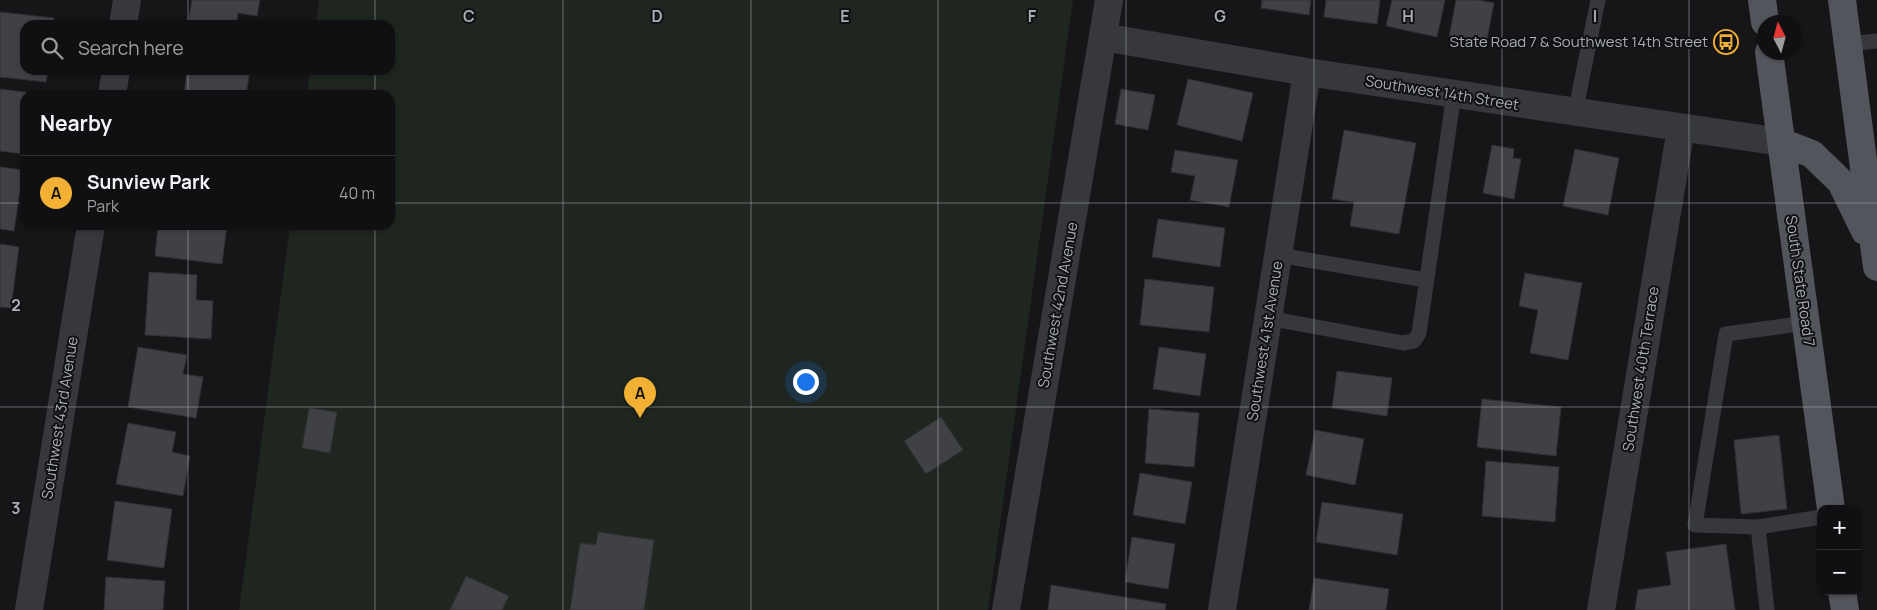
<!DOCTYPE html>
<meta charset="utf-8">
<style>
:root{--surface:#101012;--page:#1e1e20;--text:#f1f3f6;--muted:#9c9d9f;--line:#303032;--accent:#f2b134}
body{margin:0;font-family:Manrope,sans-serif;background:var(--page);color:var(--text)}
.controls{position:absolute;right:15px;bottom:15px;display:grid;overflow:hidden;border-radius:10px;box-shadow:0 1px 4px #0004}
.controls button{width:45px;height:45px;display:grid;place-items:center;padding:0;border:0;border-bottom:1px solid var(--line);background:var(--surface);color:var(--text);font:25px sans-serif}
.compass{position:absolute;left:1757px;top:15px;width:45px;height:45px;border-radius:50%;background:var(--surface);box-shadow:0 1px 4px #0004;rotate:354deg}
.you{position:absolute;left:805px;top:381px;width:18px;height:18px;margin:-12px;border:4px solid #fff;border-radius:50%;background:#1a73e8;box-shadow:0 0 0 8px #1a73e833}
.badge{display:grid;place-items:center;width:32px;height:32px;border-radius:50%;background:var(--accent);color:#111;font-size:16px;font-weight:700}
.pin{position:absolute;translate:-50% -41px;filter:drop-shadow(0 1px 2px #0008)}
.pin::after{content:'';position:absolute;top:26px;width:18px;height:15px;background:inherit;clip-path:polygon(0 0,100% 0,50% 100%)}
.list{margin:0;padding:0;list-style:none}
h2{display:flex;justify-content:space-between;align-items:center;height:65px;margin:0;padding:0 20px;font-size:21px}
h2 small{font-size:16px;font-weight:400;color:var(--muted)}
.list li{display:grid;grid-template-columns:32px 1fr auto;gap:15px;align-items:center;box-sizing:border-box;height:75px;padding:0 20px;border-top:1px solid var(--line)}
.list b{display:block;font-size:19px;white-space:nowrap}
.list p{margin:0;font-size:16px;white-space:nowrap;color:var(--muted)}
.list em{font-size:16px;font-style:normal;color:var(--muted)}
.icon{flex:none;width:28px;height:28px;fill:none;stroke:currentColor;stroke-width:2;stroke-linecap:round;stroke-linejoin:round}
.map{position:relative;flex:none;width:1877px;height:610px;overflow:hidden}
.search{position:absolute;background:var(--surface);box-shadow:0 1px 4px #0004;left:20px;top:20px;width:375px;height:55px;display:flex;align-items:center;gap:12px;box-sizing:border-box;padding:0 18px;border-radius:15px;color:var(--muted);font-size:19px}
.panel{position:absolute;background:var(--surface);box-shadow:0 1px 4px #0004;left:20px;top:90px;width:375px;height:140px;border-radius:15px}
.map>svg:first-child{display:block}
</style>
<div class="map">
<svg width="1877" height="610" viewBox="0 0 1877 610">
<rect width="100%" height="100%" fill="#161618"/>
<path fill="#1e261f" d="M 319,0 L 1073,0 L 988,610 L 239,610 L 290,225 L 390,225 L 390,95 L 307,95 L 310,70 L 390,70 L 390,25 L 316,25 Z"/>
<path fill="#404145" stroke="#303034" d="M 192,0 L 260,0 L 257,16 L 238,13 L 236,25 L 192,25 L 188,24 Z
M 1262,0 L 1311,0 L 1309,15 L 1261,8 Z
M 1326,0 L 1380,0 L 1377,24 L 1324,17 Z
M 1392,0 L 1445,0 L 1437,37 L 1386,26 Z
M 1456,0 L 1478,0 L 1494,3 L 1486,44 L 1449,37 Z
M 0,12 L 54,18 L 53,25 L 25,25 L 25,70 L 48,70 L 46,82 L 0,77 Z
M 187,70 L 250,70 L 246,95 L 184,95 Z
M 1188,79 L 1253,93 L 1242,141 L 1177,125 Z
M 0,89 L 32,93 L 25,95 L 23,154 L 0,151 Z
M 1121,89 L 1155,95 L 1148,130 L 1115,124 Z
M 1344,130 L 1416,143 L 1399,234 L 1350,226 L 1354,202 L 1332,199 Z
M 1492,145 L 1514,149 L 1513,158 L 1521,159 L 1514,199 L 1483,193 Z
M 1575,149 L 1619,158 L 1608,215 L 1563,206 Z
M 1175,150 L 1238,160 L 1229,207 L 1190,200 L 1195,176 L 1171,172 Z
M 0,167 L 23,170 L 14,231 L 0,229 Z
M 1158,219 L 1225,228 L 1220,267 L 1152,257 Z
M 158,225 L 227,225 L 222,264 L 155,256 Z
M 0,244 L 19,247 L 11,308 L 0,307 Z
M 149,272 L 197,275 L 196,300 L 213,301 L 211,339 L 145,335 Z
M 1525,273 L 1582,283 L 1568,360 L 1530,353 L 1538,310 L 1519,306 Z
M 1145,279 L 1214,287 L 1209,332 L 1140,325 Z
M 138,347 L 187,355 L 183,374 L 203,377 L 196,418 L 128,407 Z
M 1159,347 L 1206,354 L 1200,396 L 1153,389 Z
M 1337,371 L 1392,378 L 1387,416 L 1332,408 Z
M 1482,399 L 1561,407 L 1556,456 L 1477,447 Z
M 309,408 L 337,412 L 330,453 L 302,448 Z
M 1149,409 L 1199,413 L 1194,467 L 1145,463 Z
M 941,417 L 963,450 L 926,474 L 904,441 Z
M 128,423 L 176,432 L 172,452 L 190,456 L 183,496 L 116,484 Z
M 1315,430 L 1364,439 L 1355,485 L 1306,475 Z
M 1779,435 L 1787,509 L 1741,514 L 1734,440 Z
M 1486,461 L 1559,467 L 1555,522 L 1482,516 Z
M 1140,473 L 1192,482 L 1185,524 L 1133,515 Z
M 115,501 L 172,509 L 164,568 L 107,560 Z
M 1322,502 L 1403,514 L 1397,555 L 1316,542 Z
M 598,532 L 654,540 L 644,610 L 570,610 L 580,543 L 596,545 Z
M 1132,537 L 1175,544 L 1168,589 L 1125,582 Z
M 1726,544 L 1735,610 L 1635,610 L 1638,590 L 1671,585 L 1666,552 Z
M 466,576 L 509,596 L 502,610 L 450,610 Z
M 106,577 L 165,581 L 163,610 L 104,610 Z
M 1314,578 L 1389,589 L 1386,610 L 1309,610 Z
M 1051,585 L 1166,604 L 1165,610 L 1048,610 Z"/>
<g fill="none" stroke-linecap="round" stroke-linejoin="round">
<path stroke="#37383d" stroke-width="15" d="M 1848,44 L 1877,41
M 1575,113 L 1598,0
M 1278,255 L 1426,280
M 1268,318 L 1403,343 L 1414,341 L 1419,333 L 1454,94
M 1758,527 L 1821,517
M 1767,610 L 1758,527 L 1695,525 L 1726,334 L 1806,323"/>
<path stroke="#37383d" stroke-width="28" d="M 123,25 L 127,0
M 1103,37 L 1307,72 L 1781,142
M 112,95 L 116,70
M 29,610 L 91,225
M 1006,610 L 1109,0
M 1222,610 L 1307,72
M 1601,610 L 1681,128"/>
<path stroke="#53555c" stroke-width="28" d="M 1762,0 L 1765,22
M 1842,0 L 1877,267
M 1769,52 L 1831,509
M 1781,142 L 1812,154 L 1841,182 L 1865,231
M 1842,591 L 1845,610"/>
</g>
<path fill="none" stroke="#a8adb8" stroke-width="1" stroke-opacity="0.55" d="M 188,0 L 188,25M 375,0 L 375,25M 563,0 L 563,610M 751,0 L 751,610M 938,0 L 938,610M 1126,0 L 1126,610M 1314,0 L 1314,610M 1502,0 L 1502,610M 1689,0 L 1689,610M 188,70 L 188,95M 375,70 L 375,95M 0,203 L 25,203M 390,203 L 1877,203M 188,225 L 188,610M 375,225 L 375,610M 0,407 L 1877,407"/>
<defs>
<symbol id="bus-ring" viewBox="-11 -11 22 22"><circle r="9.5" fill="#111113" stroke="#f2b134" stroke-width="1.5"/><path d="M-5-6H5V4H4V6H2V4H-2V6H-4V4H-5ZM-3.5-4V0h7V-4ZM-3.5 1.2v1.5H-2V1.2ZM2 1.2v1.5H3.5V1.2Z" fill="#f2b134"/></symbol>
</defs>
<g fill-rule="evenodd">
<use href="#bus-ring" x="1712" y="28" width="28" height="28"/>
</g>
<g text-anchor="middle" stroke-width="4" stroke-linejoin="round" paint-order="stroke">
<g font-size="15" fill="#a8adb8" stroke="#111113" text-anchor="end">
<text x="1708" y="47">State Road 7 &amp; Southwest 14th Street</text>
</g>
<g font-size="15" fill="#a8adb8" stroke="#111113">
<text transform="translate(1442 93) rotate(9)" y="5">Southwest 14th Street</text>
<text transform="translate(1800 281) rotate(82)" y="5">South State Road 7</text>
<text transform="translate(1058 305) rotate(-80)" y="5">Southwest 42nd Avenue</text>
<text transform="translate(1265 341) rotate(-81)" y="5">Southwest 41st Avenue</text>
<text transform="translate(1641 369) rotate(-81)" y="5">Southwest 40th Terrace</text>
<text transform="translate(60 418) rotate(-81)" y="5">Southwest 43rd Avenue</text>
</g>
</g>
<g font-size="16" text-anchor="middle" font-weight="bold" fill="#a8adb8" stroke="#111113" stroke-width="4" stroke-linejoin="round" paint-order="stroke">
<text x="469" y="22">C</text>
<text x="657" y="22">D</text>
<text x="845" y="22">E</text>
<text x="1032" y="22">F</text>
<text x="1220" y="22">G</text>
<text x="1408" y="22">H</text>
<text x="1595" y="22">I</text>
<text x="16" y="311">2</text>
<text x="16" y="514">3</text>
</g>
</svg>
<div class="controls">
<button>+</button>
<button>−</button>
</div>
<svg class="compass" viewBox="-18 -18 36 36"><path d="M0-13l5 13h-10z" fill="#e53935"/><path d="M0 13l5-13h-10z" fill="#9c9d9f"/></svg>
<div class="you"></div>
<div class="pin badge" style="left:640px;top:418px">A</div>
<div class="search"><svg class="icon" aria-label="search" viewBox="0 0 24 24"><circle cx="10" cy="10" r="6"/><path d="M15 15l6 6"/></svg>Search here</div>
<section class="panel">
<h2>Nearby<small></small></h2>
<ul class="list">
<li><span class="badge">A</span><div><b>Sunview Park</b><p>Park</p></div><em>40 m</em></li>
</ul>
</section>
</div>
